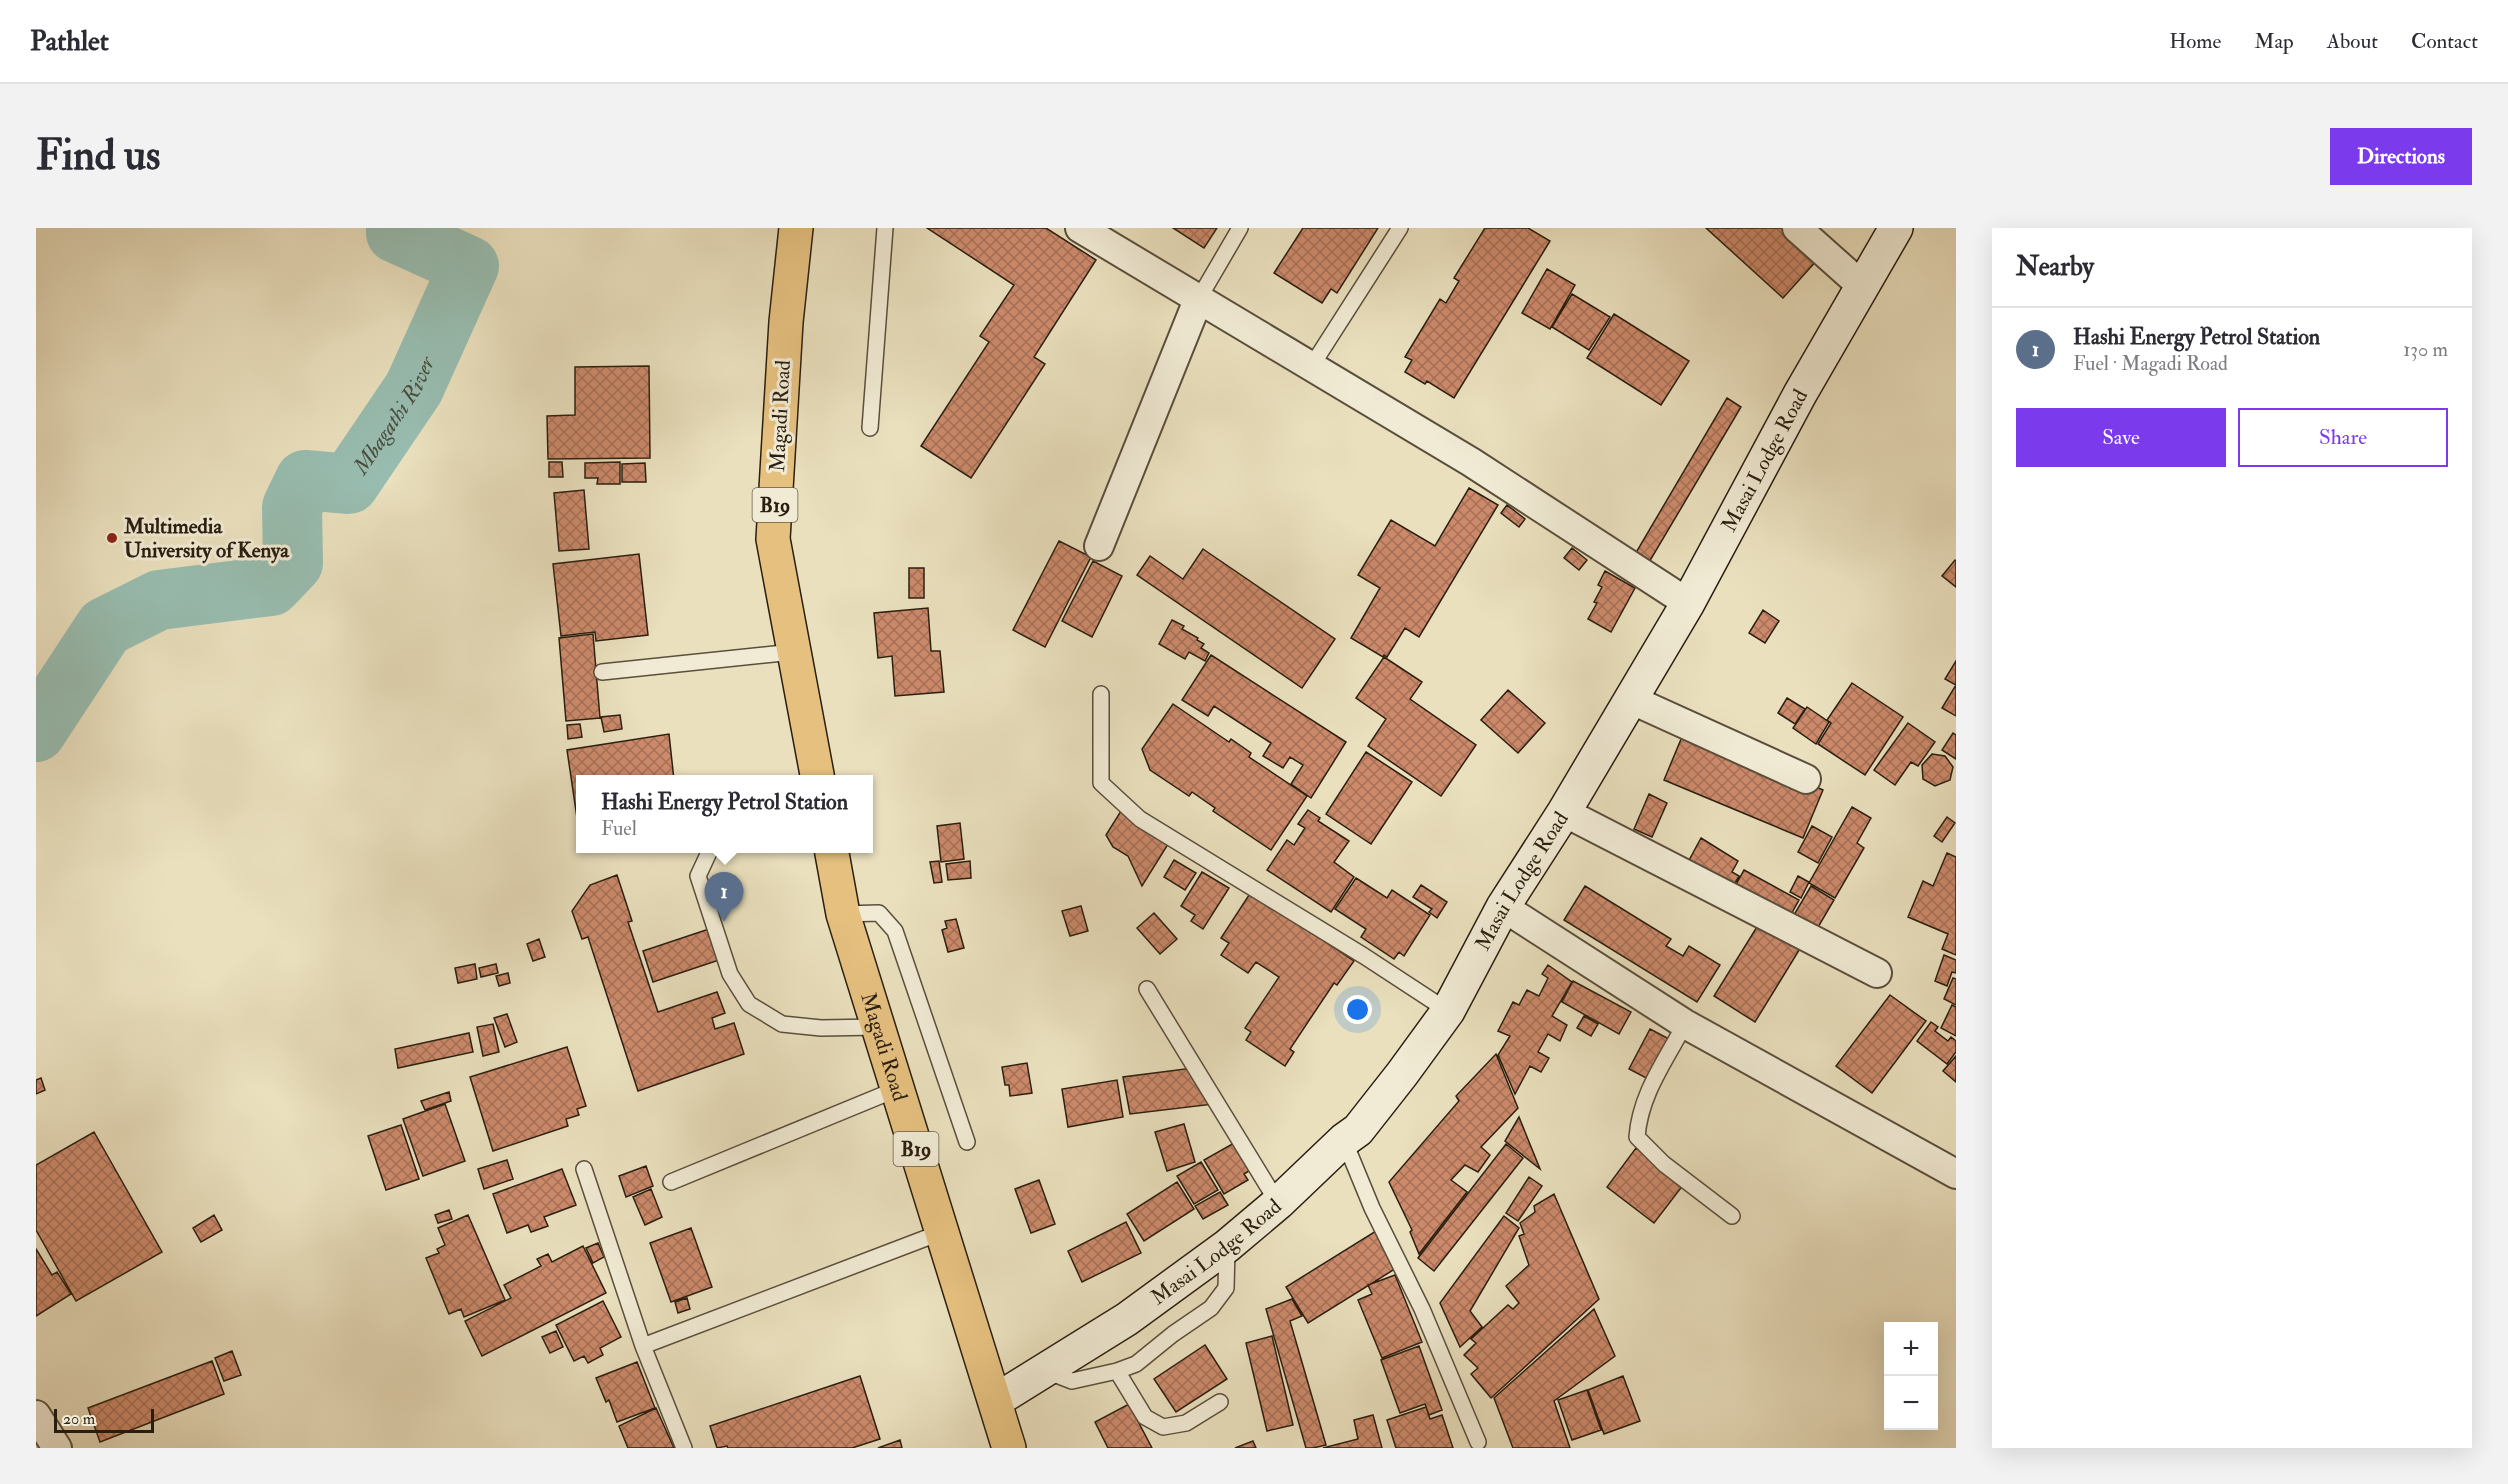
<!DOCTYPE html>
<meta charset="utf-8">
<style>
:root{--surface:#fff;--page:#f2f2f3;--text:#2b2b33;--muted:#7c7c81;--line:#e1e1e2;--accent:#7c3aed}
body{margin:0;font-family:"IM FELL Double Pica",serif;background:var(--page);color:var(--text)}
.controls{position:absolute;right:18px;bottom:18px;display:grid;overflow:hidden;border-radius:0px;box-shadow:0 6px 24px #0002}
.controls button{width:54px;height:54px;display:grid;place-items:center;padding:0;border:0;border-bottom:2px solid var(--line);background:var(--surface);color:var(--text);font:30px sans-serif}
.scale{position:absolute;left:18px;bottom:15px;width:100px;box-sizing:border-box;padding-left:6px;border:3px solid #2a1e10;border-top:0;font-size:16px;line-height:21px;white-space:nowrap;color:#2a1e10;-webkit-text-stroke:4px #f1ebd5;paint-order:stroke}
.you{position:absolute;left:1322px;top:782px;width:21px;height:21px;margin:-15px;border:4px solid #fff;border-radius:50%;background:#1a73e8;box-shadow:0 0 0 9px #1a73e833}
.badge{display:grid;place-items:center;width:39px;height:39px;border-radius:50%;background:var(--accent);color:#fff;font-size:20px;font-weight:700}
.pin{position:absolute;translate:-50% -50px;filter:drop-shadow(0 2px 3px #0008)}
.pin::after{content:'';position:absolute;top:32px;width:21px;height:18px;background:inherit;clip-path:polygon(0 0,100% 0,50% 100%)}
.popup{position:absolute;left:540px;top:547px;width:297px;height:78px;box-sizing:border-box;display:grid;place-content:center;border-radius:0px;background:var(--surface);filter:drop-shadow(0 2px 4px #0005);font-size:20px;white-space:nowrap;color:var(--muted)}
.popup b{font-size:22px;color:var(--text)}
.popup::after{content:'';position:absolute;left:50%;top:100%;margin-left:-12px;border:12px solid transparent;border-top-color:var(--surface)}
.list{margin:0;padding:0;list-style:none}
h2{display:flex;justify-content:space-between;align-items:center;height:78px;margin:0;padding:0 24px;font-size:26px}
h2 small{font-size:20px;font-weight:400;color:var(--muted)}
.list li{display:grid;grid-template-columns:39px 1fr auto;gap:18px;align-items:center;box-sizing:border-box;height:84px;padding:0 24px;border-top:2px solid var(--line)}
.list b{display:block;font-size:22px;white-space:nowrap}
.list p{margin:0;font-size:20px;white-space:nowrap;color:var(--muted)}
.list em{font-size:20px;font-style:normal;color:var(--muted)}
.actions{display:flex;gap:12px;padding:18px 24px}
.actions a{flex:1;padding:14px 0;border:2px solid var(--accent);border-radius:0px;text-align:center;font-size:21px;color:var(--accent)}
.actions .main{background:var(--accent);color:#fff}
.map{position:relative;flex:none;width:1920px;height:1220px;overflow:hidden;border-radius:0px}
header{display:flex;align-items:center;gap:36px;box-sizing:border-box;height:84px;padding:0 30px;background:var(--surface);border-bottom:2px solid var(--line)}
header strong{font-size:28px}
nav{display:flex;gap:33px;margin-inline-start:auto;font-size:21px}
.intro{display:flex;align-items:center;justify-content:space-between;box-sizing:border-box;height:144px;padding:0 36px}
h1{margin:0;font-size:42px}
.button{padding:15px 27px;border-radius:0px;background:var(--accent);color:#fff;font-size:21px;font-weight:700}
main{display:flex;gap:36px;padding:0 36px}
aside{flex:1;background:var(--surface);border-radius:0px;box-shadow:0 6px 24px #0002}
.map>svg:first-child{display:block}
</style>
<header>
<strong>Pathlet</strong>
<nav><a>Home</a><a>Map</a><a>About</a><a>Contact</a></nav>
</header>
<div class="intro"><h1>Find us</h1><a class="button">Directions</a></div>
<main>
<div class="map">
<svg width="1920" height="1220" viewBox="0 0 1920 1220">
<defs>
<pattern id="building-cross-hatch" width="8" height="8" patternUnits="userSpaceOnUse" patternTransform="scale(1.5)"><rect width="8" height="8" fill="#cc8a6b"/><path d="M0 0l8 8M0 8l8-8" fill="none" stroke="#a67057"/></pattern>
</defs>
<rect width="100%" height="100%" fill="#eae0be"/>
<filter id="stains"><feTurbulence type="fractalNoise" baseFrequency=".00333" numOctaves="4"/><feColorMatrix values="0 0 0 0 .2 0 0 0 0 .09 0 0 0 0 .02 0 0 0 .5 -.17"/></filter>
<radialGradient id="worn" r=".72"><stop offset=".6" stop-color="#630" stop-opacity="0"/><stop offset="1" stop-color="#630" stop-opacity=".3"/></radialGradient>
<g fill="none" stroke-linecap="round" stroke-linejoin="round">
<path stroke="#98bdb0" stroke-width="60" id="s1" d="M 0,504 L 69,399 L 123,372 L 235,358 L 257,335 L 256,279 L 269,252 L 313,256 L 378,160 L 433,38 L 360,5 L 360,0"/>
</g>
<path fill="url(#building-cross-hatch)" stroke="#2a1e10" stroke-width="1.5" d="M 891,0 L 1010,0 L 1060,32 L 998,129 L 1009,136 L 935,250 L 885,218 L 953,114 L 944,108 L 978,57 Z
M 1137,0 L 1181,0 L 1168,20 Z
M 1267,0 L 1342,0 L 1301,65 L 1295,61 L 1286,75 L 1238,45 Z
M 1449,0 L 1492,0 L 1514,13 L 1418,170 L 1391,153 L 1389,156 L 1369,144 L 1376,132 L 1369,129 L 1404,71 L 1410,75 L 1423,53 L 1418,50 Z
M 1670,0 L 1748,0 L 1782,31 L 1747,70 Z
M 1511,41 L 1539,57 L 1514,101 L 1486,85 Z
M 1536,66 L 1574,89 L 1553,122 L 1516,99 Z
M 1578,86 L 1653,133 L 1625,177 L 1551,130 Z
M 613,138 L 614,230 L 512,231 L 511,188 L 539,187 L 539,139 Z
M 1691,170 L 1705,179 L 1612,336 L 1598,328 Z
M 513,234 L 526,234 L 527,249 L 513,249 Z
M 584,234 L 584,256 L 561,256 L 562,250 L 549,250 L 549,235 Z
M 609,235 L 610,254 L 586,254 L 586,236 Z
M 1433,260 L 1462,277 L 1383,409 L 1369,400 L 1351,429 L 1348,427 L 1347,429 L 1315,410 L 1344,360 L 1322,347 L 1355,292 L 1399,318 Z
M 548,262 L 553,321 L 523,323 L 518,265 Z
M 1471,277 L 1489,291 L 1483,299 L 1465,285 Z
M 1023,313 L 1055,329 L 1009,419 L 977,402 Z
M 1536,320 L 1551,332 L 1543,342 L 1528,330 Z
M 1167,321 L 1299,411 L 1266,460 L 1101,347 L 1114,328 L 1147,351 Z
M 603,326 L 612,407 L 560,413 L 559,404 L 525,408 L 517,336 Z
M 1919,332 L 1920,333 L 1920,359 L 1906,348 Z
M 1057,333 L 1086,348 L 1056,409 L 1026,393 Z
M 873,340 L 888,340 L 888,370 L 873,370 Z
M 1569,343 L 1599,360 L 1575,404 L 1552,391 L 1561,375 L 1558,374 L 1566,359 L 1562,357 Z
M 892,380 L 895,423 L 904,423 L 908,464 L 859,468 L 856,428 L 842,430 L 838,385 Z
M 1727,382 L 1743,393 L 1729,415 L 1713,405 Z
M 1136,392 L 1148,398 L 1146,401 L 1162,410 L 1161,412 L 1168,416 L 1165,420 L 1173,425 L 1169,433 L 1153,424 L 1149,431 L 1123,416 Z
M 557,406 L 564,490 L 530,493 L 523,410 Z
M 1175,427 L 1310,514 L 1275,570 L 1255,556 L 1267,537 L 1254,529 L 1247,540 L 1227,528 L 1235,515 L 1178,478 L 1172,488 L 1146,472 Z
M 1348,429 L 1386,454 L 1374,471 L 1440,517 L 1405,568 L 1332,518 L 1350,491 L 1320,470 Z
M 1920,433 L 1920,488 L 1906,480 L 1920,457 L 1909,451 Z
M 1816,455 L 1867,489 L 1829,547 L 1782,516 L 1795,495 L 1791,492 Z
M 1472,462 L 1509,495 L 1482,525 L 1445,492 Z
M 1751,470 L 1769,481 L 1759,496 L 1742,485 Z
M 1137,476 L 1193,514 L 1195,511 L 1215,525 L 1213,529 L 1271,568 L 1235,622 L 1177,583 L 1179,580 L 1156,564 L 1153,568 L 1114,542 L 1106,521 Z
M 1771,479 L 1793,494 L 1780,516 L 1757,500 Z
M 584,487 L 586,501 L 568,504 L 565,489 Z
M 1872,495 L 1899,514 L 1882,538 L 1875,534 L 1859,557 L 1838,542 Z
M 544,496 L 546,509 L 532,511 L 531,497 Z
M 1648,504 L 1787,562 L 1767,610 L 1628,552 Z
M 1917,505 L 1920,507 L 1920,531 L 1906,522 Z
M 633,506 L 638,552 L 544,552 L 544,610 L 531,522 Z
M 1330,524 L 1376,554 L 1335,616 L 1290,586 Z
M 1896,526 L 1909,528 L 1917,539 L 1914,552 L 1899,558 L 1887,551 L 1886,537 Z
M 1613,566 L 1631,575 L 1616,609 L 1598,601 Z
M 1816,579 L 1835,590 L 1821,615 L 1828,620 L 1799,670 L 1773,655 Z
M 1272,582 L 1284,590 L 1282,593 L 1313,613 L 1298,634 L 1318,649 L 1295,684 L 1231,642 L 1251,612 L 1258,617 L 1269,600 L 1262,596 Z
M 1085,583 L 1134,613 L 1106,658 L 1092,628 L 1077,619 L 1070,607 Z
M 1911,589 L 1919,595 L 1906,614 L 1898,608 Z
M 924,595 L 928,631 L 905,634 L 901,598 Z
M 1776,598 L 1796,609 L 1782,635 L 1762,624 Z
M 1665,610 L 1702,633 L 1696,644 L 1703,648 L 1695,662 L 1651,636 Z
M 1911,625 L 1920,629 L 1920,727 L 1906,721 L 1912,706 L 1872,689 L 1887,653 L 1897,658 Z
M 1138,632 L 1160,645 L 1149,662 L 1128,649 Z
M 903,633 L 906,654 L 898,655 L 894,634 Z
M 934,633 L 935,650 L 912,652 L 910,636 Z
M 1708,642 L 1763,672 L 1752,692 L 1697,662 Z
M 1166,644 L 1193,660 L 1167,701 L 1155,693 L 1159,687 L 1145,678 Z
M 581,647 L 596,693 L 592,694 L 622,784 L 681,764 L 689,785 L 676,790 L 679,801 L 698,795 L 708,826 L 602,863 L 552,709 L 546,711 L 536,683 L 554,657 Z
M 1762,648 L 1773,654 L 1765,670 L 1754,664 Z
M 1320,650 L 1351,670 L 1356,662 L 1394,687 L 1368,728 L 1363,724 L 1358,731 L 1325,709 L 1330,701 L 1299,681 Z
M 1385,657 L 1411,674 L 1401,690 L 1393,684 L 1396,681 L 1377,669 Z
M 1549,658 L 1635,711 L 1630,718 L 1647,728 L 1653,718 L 1684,737 L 1661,774 L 1528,692 Z
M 1775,658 L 1798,672 L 1778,706 L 1755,692 Z
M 1215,664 L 1318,733 L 1301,757 L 1298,755 L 1254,821 L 1258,824 L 1249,838 L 1210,812 L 1215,804 L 1209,800 L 1243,749 L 1220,734 L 1212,745 L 1185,727 L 1193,715 L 1185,710 Z
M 1045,678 L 1052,703 L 1034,708 L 1026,683 Z
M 1118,685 L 1141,711 L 1124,726 L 1101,700 Z
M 920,691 L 928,720 L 912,724 L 906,702 L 911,700 L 909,693 Z
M 1724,694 L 1765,719 L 1719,794 L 1678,768 Z
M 673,701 L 683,732 L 617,754 L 607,723 Z
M 503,711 L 509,729 L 497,733 L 491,716 Z
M 1908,727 L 1920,732 L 1920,745 L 1916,744 L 1911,758 L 1899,753 Z
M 439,736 L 441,751 L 422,755 L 419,740 Z
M 460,736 L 462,745 L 445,749 L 443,740 Z
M 1512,737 L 1536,754 L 1516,788 L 1531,797 L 1524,813 L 1512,806 L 1502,824 L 1513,830 L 1505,844 L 1494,838 L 1479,866 L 1462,827 L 1474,808 L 1462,803 L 1477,774 L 1483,777 L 1491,762 L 1503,768 L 1512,750 L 1506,746 Z
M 472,745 L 474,755 L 463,758 L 460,748 Z
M 1917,750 L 1920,751 L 1920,777 L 1908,771 Z
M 1537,753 L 1595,784 L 1583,806 L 1526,774 Z
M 1854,767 L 1890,793 L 1836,865 L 1800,838 Z
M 1916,777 L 1920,779 L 1920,808 L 1905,800 Z
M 471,786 L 481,814 L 469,819 L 458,790 Z
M 1548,788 L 1562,796 L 1555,808 L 1541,800 Z
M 1895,794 L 1902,799 L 1899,803 L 1912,813 L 1915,809 L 1920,813 L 1920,824 L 1911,836 L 1881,813 Z
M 457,796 L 463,824 L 447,828 L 441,799 Z
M 1614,801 L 1637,813 L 1616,853 L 1593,841 Z
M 433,805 L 437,824 L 362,840 L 359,821 Z
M 531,819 L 550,878 L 541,881 L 543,887 L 530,891 L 532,898 L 457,923 L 434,849 Z
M 1460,826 L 1482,880 L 1445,919 L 1454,927 L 1442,944 L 1429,937 L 1415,952 L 1431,964 L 1383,1026 L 1374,1004 L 1376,1002 L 1353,954 L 1423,873 L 1420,868 Z
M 1920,828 L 1920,854 L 1907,843 Z
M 991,835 L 996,865 L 974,868 L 973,857 L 969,857 L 966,839 Z
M 1157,840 L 1178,876 L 1094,886 L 1087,849 Z
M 5,850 L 9,862 L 0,866 L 0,852 Z
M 1081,852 L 1087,889 L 1032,899 L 1026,861 Z
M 413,864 L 415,873 L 389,882 L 385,873 Z
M 409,876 L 429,933 L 387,948 L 367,891 Z
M 1483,889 L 1504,941 L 1469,913 Z
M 1148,896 L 1159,934 L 1131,943 L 1119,904 Z
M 365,897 L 383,951 L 350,962 L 332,908 Z
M 58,904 L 126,1024 L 40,1073 L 0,1002 L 0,937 Z
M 1198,915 L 1213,943 L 1208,946 L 1212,952 L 1188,966 L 1168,932 Z
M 1470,916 L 1487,930 L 1398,1043 L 1382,1030 Z
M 1600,920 L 1648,956 L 1618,995 L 1571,959 Z
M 471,932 L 477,951 L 448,961 L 442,941 Z
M 1165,934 L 1182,962 L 1158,976 L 1141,948 Z
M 610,938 L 617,958 L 590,969 L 583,948 Z
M 526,941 L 540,977 L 508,989 L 512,998 L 495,1004 L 492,997 L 471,1005 L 457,966 Z
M 1493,949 L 1506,958 L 1482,993 L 1470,985 Z
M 1003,952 L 1019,996 L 995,1005 L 979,961 Z
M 1141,954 L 1158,981 L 1108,1013 L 1091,986 Z
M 615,961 L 626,989 L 609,997 L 597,969 Z
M 1184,964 L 1192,977 L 1167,991 L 1159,978 Z
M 1518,966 L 1563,1071 L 1455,1170 L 1435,1146 L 1442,1140 L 1428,1127 L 1440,1115 L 1435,1111 L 1472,1077 L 1477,1081 L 1483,1075 L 1470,1058 L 1493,1037 L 1483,1008 L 1488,1006 L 1484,995 L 1499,984 L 1498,978 Z
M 413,982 L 416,991 L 402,995 L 399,987 Z
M 178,987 L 186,1002 L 165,1014 L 157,1000 Z
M 432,987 L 469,1072 L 428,1089 L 425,1081 L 413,1086 L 390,1030 L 403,1025 L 401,1021 L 409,1017 L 402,1000 Z
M 1468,988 L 1483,1000 L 1434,1083 L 1446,1099 L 1424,1119 L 1404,1075 Z
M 1090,994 L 1105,1025 L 1046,1054 L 1032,1023 Z
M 655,1000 L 676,1059 L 635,1074 L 614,1015 Z
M 1340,1003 L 1362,1039 L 1272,1095 L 1250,1059 Z
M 562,1015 L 568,1029 L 557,1035 L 550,1020 Z
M 547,1018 L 570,1065 L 446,1128 L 429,1093 L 475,1070 L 468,1057 L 505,1038 L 501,1031 L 512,1026 L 516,1034 Z
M 0,1021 L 16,1047 L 21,1044 L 35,1066 L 0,1088 Z
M 1359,1047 L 1386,1114 L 1346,1130 L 1322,1072 L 1336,1066 L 1332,1057 Z
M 651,1070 L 654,1081 L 642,1085 L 639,1074 Z
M 1256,1071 L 1266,1088 L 1254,1093 L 1290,1217 L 1277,1220 L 1270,1220 L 1230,1081 Z
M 567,1073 L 585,1109 L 564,1120 L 567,1127 L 552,1135 L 548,1128 L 538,1133 L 520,1097 Z
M 1558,1081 L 1579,1128 L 1518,1173 L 1534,1220 L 1477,1220 L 1458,1170 Z
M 520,1103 L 527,1119 L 514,1125 L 506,1109 Z
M 1236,1108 L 1257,1197 L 1231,1203 L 1210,1115 Z
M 1169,1117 L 1191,1151 L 1140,1184 L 1118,1151 Z
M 1383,1118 L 1406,1182 L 1393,1187 L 1389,1176 L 1364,1185 L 1345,1132 Z
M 196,1123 L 205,1147 L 188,1153 L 179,1130 Z
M 176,1133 L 188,1166 L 64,1214 L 52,1180 Z
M 601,1134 L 619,1180 L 581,1194 L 573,1172 L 570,1174 L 560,1150 Z
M 824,1148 L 844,1211 L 816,1220 L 692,1220 L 691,1218 L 681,1220 L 674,1198 Z
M 1587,1148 L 1604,1193 L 1568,1206 L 1552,1162 Z
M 1551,1162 L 1565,1202 L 1536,1212 L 1522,1172 Z
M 1093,1176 L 1116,1220 L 1072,1220 L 1059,1194 Z
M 1390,1179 L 1394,1191 L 1406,1187 L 1417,1220 L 1360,1220 L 1351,1192 Z
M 620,1180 L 638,1220 L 592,1220 L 583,1198 Z
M 1337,1187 L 1346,1220 L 1287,1220 L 1322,1211 L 1318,1192 Z
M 864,1212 L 866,1220 L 842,1220 Z
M 1217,1213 L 1220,1220 L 1199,1220 Z"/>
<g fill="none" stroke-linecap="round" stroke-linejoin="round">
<defs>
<path id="lane" d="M 1162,72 L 1204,0
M 1275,139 L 1364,0
M 834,200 L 849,0
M 566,444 L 757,424
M 1065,466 L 1065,555 L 1104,591 L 1328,728 L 1412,783
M 675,620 L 662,648 L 694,746 L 713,776 L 746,796 L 785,800 L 842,799
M 807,686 L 843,685 L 859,703 L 931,914
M 1111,761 L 1242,975
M 1649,796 C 1629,833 1604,867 1601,909 L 1628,936 L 1696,988
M 1308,912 L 1336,980 L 1386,1081 L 1442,1214
M 548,941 L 607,1118 L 648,1220
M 635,954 L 861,861
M 607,1118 L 906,1004
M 1010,1143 L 1036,1153 L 1081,1143 L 1100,1136 L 1137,1106 L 1175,1080 L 1190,1060 L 1191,1021
M 1081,1143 L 1109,1189 L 1127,1199 L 1150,1195 L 1184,1174"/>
<path id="street" d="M 1044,0 L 1435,234 L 1652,375
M 1761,0 L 1826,58
M 1063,318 L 1162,72
M 1594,471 L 1770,551
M 1528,584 L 1841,745
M 1467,679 L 1649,796 L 1920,946
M 0,1187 L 21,1220"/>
<g id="secondary">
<path id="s2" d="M 959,1173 L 1091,1091 L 1191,1018 L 1242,975 L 1308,912 L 1322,902 L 1366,846 L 1412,783 L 1467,679 L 1528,584 L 1652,375 L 1764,166 L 1860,0"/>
</g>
<g id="highway">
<path d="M 760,0 L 750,94 L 737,311 L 782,552"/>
<path id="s3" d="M 795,620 L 807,686 L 973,1220"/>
</g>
</defs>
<use href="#lane" stroke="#5a4e3c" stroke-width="18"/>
<use href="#street" stroke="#5a4e3c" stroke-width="32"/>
<use href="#secondary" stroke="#2a1e10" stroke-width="36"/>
<use href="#highway" stroke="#2a1e10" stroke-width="36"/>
<use href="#lane" stroke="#f1ebd5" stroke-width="15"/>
<use href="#street" stroke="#f1ebd5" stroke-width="28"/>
<use href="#secondary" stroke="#f1ebd5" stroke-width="33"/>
<use href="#highway" stroke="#e5c07f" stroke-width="33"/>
</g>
<circle fill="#8f2418" stroke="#f1ebd5" stroke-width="2" cx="76" cy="310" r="6"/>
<g text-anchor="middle" stroke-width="6" stroke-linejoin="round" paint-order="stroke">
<g fill="#f1ebd5" stroke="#665c4b" stroke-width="1.5">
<rect x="716.5" y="260" width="45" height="34" rx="4.5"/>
<rect x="857.5" y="904" width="45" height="34" rx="4.5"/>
</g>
<g font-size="20" font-weight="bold" fill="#2a1e10">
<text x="739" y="284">B19</text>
<text x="880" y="928">B19</text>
</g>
<g font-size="21" fill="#2a1e10" stroke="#f1ebd5">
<text transform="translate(744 188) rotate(-87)" y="7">Magadi Road</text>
<text dy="7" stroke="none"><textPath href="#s2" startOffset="1239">Masai Lodge Road</textPath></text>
<text dy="7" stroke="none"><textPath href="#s2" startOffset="753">Masai Lodge Road</textPath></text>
<text dy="7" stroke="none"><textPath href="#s3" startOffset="206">Magadi Road</textPath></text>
<text dy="7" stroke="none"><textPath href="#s2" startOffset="267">Masai Lodge Road</textPath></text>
</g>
<g font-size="21" font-weight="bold" fill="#2a1e10" stroke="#f1ebd5" text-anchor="start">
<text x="88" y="305">Multimedia<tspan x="88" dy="24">University of Kenya</tspan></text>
</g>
<g font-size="22" font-style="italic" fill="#4b4e40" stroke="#f1ebd5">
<text dy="8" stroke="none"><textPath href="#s1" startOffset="543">Mbagathi River</textPath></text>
</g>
</g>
<rect width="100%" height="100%" filter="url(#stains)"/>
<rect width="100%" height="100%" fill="url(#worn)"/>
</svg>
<div class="controls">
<button>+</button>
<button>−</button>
</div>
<div class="scale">20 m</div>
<div class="you"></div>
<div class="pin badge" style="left:688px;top:694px;background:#5c6f8a">1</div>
<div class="popup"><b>Hashi Energy Petrol Station</b>Fuel</div>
</div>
<aside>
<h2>Nearby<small></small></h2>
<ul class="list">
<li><span class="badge" style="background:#5c6f8a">1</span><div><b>Hashi Energy Petrol Station</b><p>Fuel · Magadi Road</p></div><em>130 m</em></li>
</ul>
<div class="actions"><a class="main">Save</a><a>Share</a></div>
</aside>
</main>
